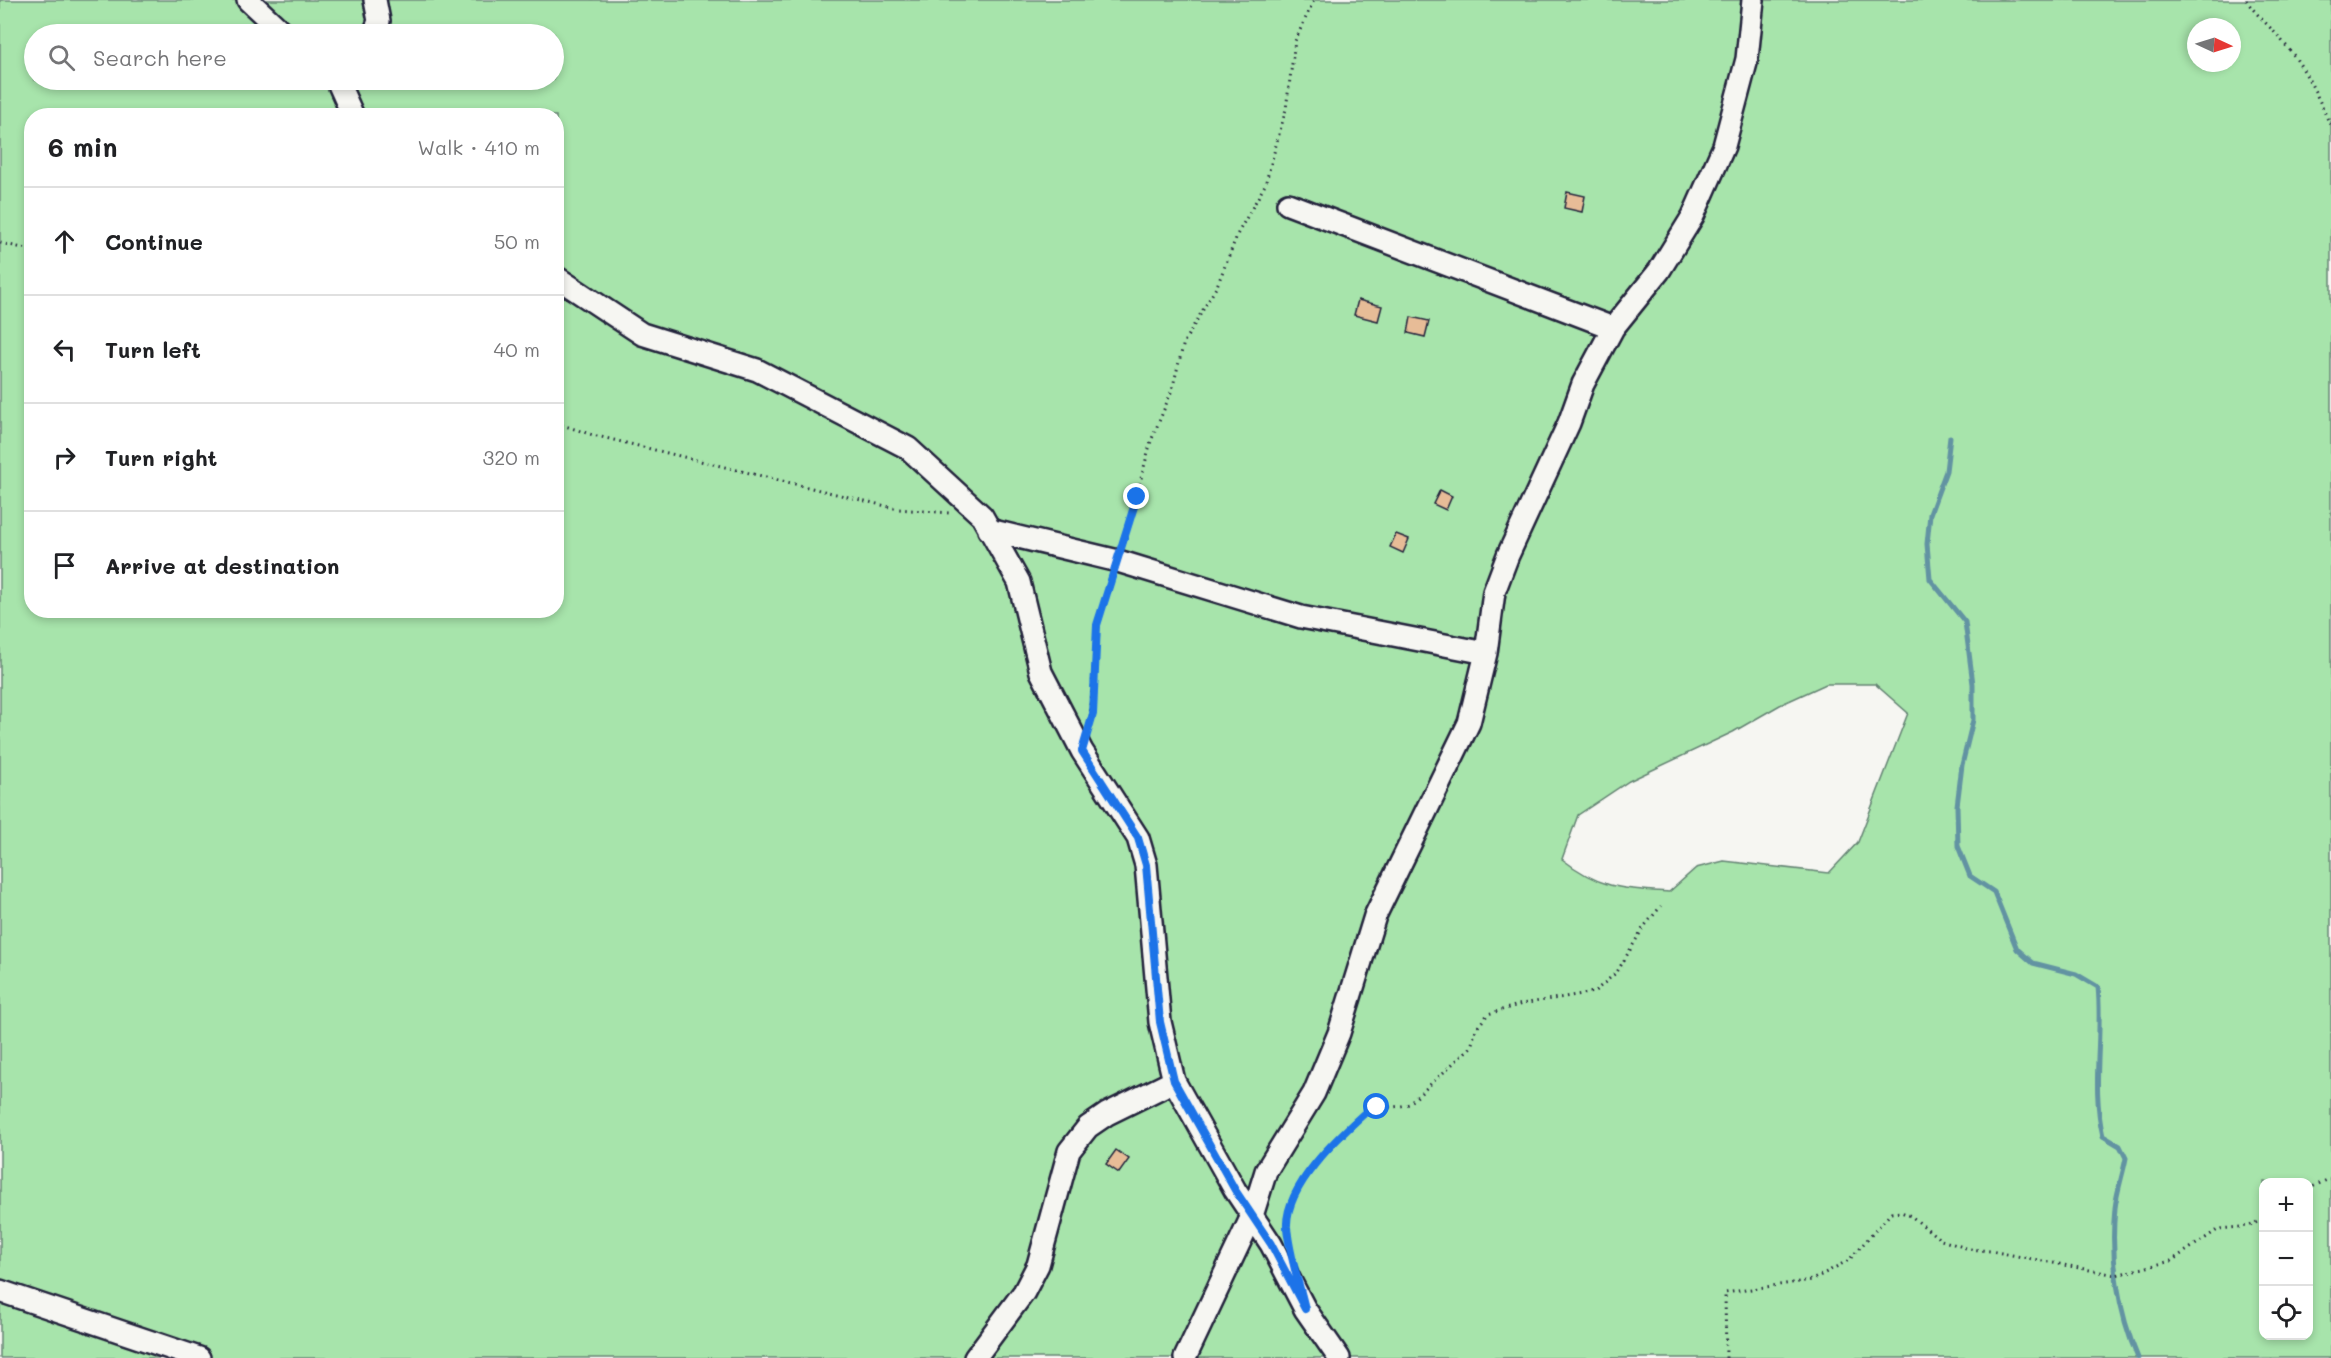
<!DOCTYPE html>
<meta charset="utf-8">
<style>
:root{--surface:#fff;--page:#f6f6f6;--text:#202124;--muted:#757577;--line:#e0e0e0}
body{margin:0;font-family:Mali,sans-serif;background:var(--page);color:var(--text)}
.controls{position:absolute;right:18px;bottom:18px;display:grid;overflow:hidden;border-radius:12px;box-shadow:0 3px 9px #0003}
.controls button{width:54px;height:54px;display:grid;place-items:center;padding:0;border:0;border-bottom:2px solid var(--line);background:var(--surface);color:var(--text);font:30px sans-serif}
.compass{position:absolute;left:2187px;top:18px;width:54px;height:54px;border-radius:50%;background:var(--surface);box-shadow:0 3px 9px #0003;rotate:94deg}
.stop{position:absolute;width:18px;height:18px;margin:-14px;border:4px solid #1a73e8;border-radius:50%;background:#fff}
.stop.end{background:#1a73e8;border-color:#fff;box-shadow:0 2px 6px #0008}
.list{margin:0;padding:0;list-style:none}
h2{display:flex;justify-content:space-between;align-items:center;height:78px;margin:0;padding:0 24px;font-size:26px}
h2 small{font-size:20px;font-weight:400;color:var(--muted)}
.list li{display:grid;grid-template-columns:39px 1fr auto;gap:18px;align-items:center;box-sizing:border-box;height:108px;padding:0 24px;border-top:2px solid var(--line)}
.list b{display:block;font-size:22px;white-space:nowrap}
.list em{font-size:20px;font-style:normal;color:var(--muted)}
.icon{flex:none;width:33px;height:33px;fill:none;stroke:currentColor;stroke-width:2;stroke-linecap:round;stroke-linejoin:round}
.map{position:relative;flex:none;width:2331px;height:1358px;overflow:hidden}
.search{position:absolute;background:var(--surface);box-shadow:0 3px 9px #0003;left:24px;top:24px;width:540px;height:66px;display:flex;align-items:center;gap:15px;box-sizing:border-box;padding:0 21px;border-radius:33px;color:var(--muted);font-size:22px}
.panel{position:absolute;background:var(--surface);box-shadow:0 3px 9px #0003;left:24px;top:108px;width:540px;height:510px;border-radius:24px}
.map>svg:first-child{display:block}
</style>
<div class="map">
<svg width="2331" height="1358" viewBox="0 0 2331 1358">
<rect width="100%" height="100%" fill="#f6f6f2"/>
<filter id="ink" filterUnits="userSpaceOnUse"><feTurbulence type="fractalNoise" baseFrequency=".0167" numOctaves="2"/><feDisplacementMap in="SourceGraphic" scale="12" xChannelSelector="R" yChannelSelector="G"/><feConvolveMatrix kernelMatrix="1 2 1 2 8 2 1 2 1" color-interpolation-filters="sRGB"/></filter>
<g filter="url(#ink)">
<path fill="#a7e4ab" stroke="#648373" stroke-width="1.5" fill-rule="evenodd" d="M 0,0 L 2331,0 L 2331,1358 L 0,1358 ZM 2196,27 L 2232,27 L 2232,63 L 2196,63 ZM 34,34 L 554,34 L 554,80 L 34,80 ZM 32,116 L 556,116 L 556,610 L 32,610 ZM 1826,684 L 1875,684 L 1908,713 L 1858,842 L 1829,873 L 1724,861 L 1696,868 L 1669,892 C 1623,889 1600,889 1562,859 L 1578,815 L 1629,781 L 1733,732 L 1780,705 ZM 2264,1182 L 2308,1182 L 2308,1336 L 2264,1336 Z"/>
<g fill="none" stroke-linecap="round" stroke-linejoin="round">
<path stroke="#6293a2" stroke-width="5" d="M 1950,437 L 1946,471 L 1930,514 L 1927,544 L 1930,579 L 1965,622 L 1973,684 L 1973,720 L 1962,765 L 1957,806 L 1958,846 L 1970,876 L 1994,892 L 2017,949 L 2033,963 L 2076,974 L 2098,987 C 2103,1037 2091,1087 2103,1136 L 2120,1146 L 2126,1158 C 2123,1174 2117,1191 2115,1208 C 2110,1258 2118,1312 2138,1358"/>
</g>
<path fill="#e7bc97" stroke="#22223b" stroke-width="1.5" d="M 1567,192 L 1585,196 L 1582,212 L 1564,208 Z
M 1358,300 L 1382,306 L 1378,321 L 1354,315 Z
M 1411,317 L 1429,321 L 1425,337 L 1408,333 Z
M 1440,490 L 1452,496 L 1446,510 L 1433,504 Z
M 1396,534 L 1409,539 L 1403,553 L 1390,547 Z
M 1116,1150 L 1129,1159 L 1119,1173 L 1106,1164 Z"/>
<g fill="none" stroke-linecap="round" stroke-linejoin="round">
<defs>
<path id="minor" d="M 248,0 L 284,34
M 374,34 L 379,21 L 375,0
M 337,80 L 353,116
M 1288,204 L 1613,328
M 556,277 L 642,334 L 757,370 L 908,448 L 982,516 L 1019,582 L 1041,672 L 1082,751 L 1138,838 L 1146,865 L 1160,1022 L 1174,1081 L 1235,1190 L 1271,1244 L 1305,1309 L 1339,1358
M 989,530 L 1118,561 L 1301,617 L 1486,653
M 0,1291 L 199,1358
M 975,1358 L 1024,1292 L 1038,1265 L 1069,1151 L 1088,1127 L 1107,1114 L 1174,1081
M 1185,1358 L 1252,1216 L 1266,1171 L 1314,1093 L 1339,1033 L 1375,916 L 1469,723 L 1486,653 L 1494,592 L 1508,555 L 1569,423 L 1583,384 L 1613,328 L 1659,271 L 1693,216 L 1724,146 L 1747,59 L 1753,0"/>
</defs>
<use href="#minor" stroke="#22223b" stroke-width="26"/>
<path stroke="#22223b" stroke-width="3" stroke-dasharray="1.5 4.5" stroke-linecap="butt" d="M 2246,0 C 2257,16 2271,27 2283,42 C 2305,67 2318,97 2331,127
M 0,243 L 32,250
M 556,423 L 593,435 L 898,509 L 950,513
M 1124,542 L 1151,441 L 1172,390 L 1184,342 L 1217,286 L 1238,233 L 1265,185 L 1286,109 L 1295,41 L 1314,0
M 1090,723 L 1097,625 L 1112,580
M 2308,1189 L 2331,1178
M 1289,1234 C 1280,1190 1338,1138 1367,1111 C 1381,1105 1394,1109 1409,1104 L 1471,1047 L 1476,1029 L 1488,1014 L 1522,1004 L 1594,992 L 1617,972 L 1643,928 L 1661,906
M 1726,1358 L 1725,1293 L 1812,1280 L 1849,1260 L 1891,1213 L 1901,1212 L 1911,1216 L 1941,1240 L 1969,1249 L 1991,1251 L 2116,1275 L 2171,1261 L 2219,1229 L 2250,1226 L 2264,1218"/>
<use href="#minor" stroke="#f6f6f2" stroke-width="21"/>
</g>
</g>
<g fill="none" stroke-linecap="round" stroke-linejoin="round" filter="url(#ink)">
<path stroke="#1a73e8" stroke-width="8" d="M 1137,497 L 1097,625 L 1093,714 L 1082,751 L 1138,838 L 1146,865 L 1160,1022 L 1174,1081 L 1235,1190 L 1271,1244 L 1305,1309 C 1299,1282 1289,1254 1287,1227 C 1285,1186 1339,1136 1367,1111 L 1377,1107"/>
</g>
</svg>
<div class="controls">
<button>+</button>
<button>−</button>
<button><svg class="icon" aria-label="locate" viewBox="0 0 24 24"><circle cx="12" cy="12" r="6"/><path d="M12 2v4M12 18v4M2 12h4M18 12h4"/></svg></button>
</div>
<svg class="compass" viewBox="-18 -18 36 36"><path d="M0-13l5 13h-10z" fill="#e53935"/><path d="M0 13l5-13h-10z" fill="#757577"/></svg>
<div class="stop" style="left:1377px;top:1107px"></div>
<div class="stop end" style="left:1137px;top:497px"></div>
<div class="search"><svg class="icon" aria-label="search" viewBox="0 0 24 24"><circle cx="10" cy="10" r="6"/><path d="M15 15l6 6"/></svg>Search here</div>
<section class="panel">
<h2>6 min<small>Walk · 410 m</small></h2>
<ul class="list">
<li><svg class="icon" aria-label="ahead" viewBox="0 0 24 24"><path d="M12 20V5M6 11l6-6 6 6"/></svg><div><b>Continue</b></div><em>50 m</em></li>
<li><svg class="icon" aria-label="left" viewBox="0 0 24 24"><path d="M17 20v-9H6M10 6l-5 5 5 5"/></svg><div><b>Turn left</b></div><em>40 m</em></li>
<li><svg class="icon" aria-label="right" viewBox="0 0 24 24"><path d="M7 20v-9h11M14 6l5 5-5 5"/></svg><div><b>Turn right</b></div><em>320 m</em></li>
<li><svg class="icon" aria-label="arrive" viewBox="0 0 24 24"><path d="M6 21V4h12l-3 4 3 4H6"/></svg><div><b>Arrive at destination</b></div></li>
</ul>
</section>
</div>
